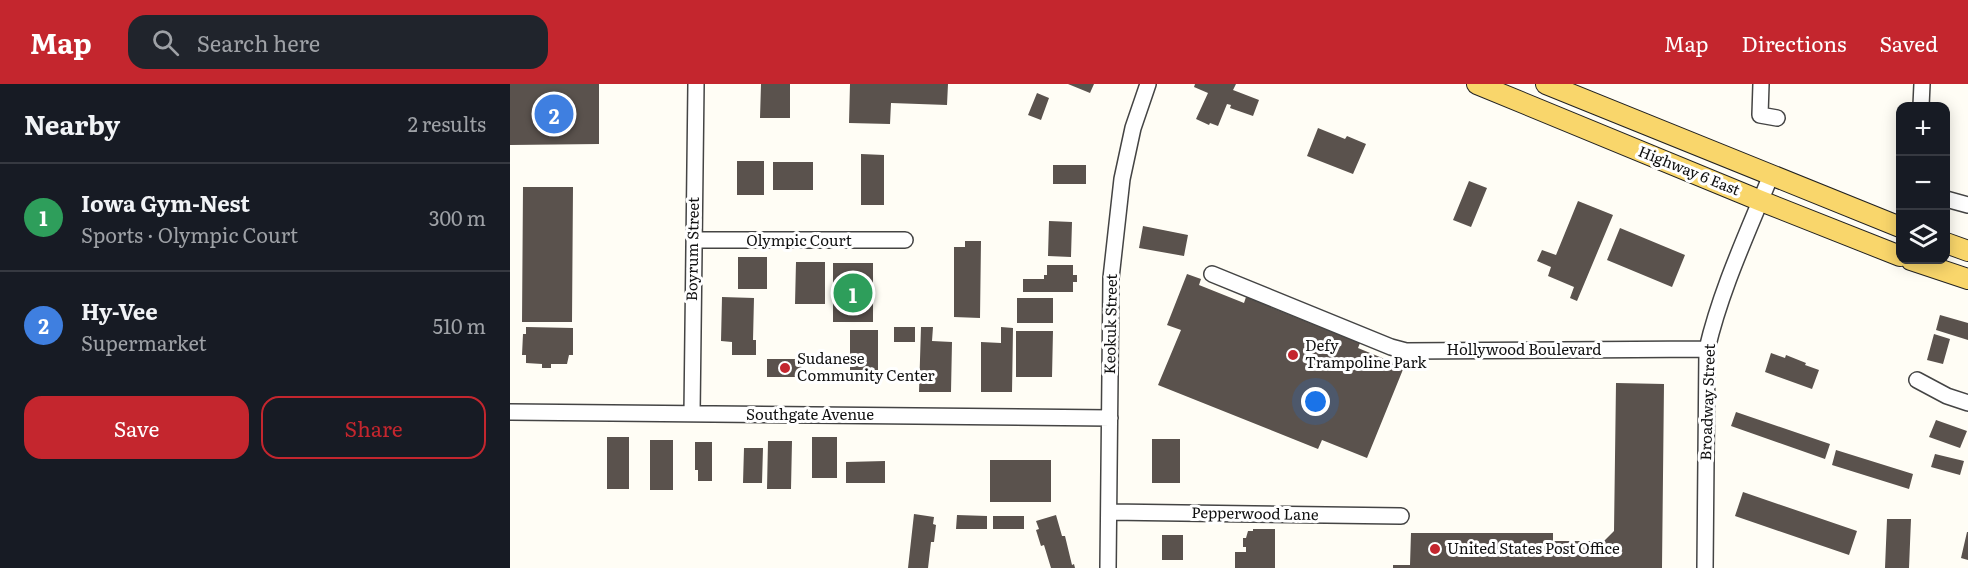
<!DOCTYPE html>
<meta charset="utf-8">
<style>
:root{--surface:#171b24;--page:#20242c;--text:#f1f3f6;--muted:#9ea1a6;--line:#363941;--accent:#c4262e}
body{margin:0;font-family:Literata,serif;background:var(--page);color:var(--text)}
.controls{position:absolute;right:18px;top:18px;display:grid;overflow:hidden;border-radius:12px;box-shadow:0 3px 15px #0003}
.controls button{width:54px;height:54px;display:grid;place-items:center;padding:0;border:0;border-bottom:2px solid var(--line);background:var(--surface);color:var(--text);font:30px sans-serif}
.you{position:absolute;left:806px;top:318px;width:21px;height:21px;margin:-15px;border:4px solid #fff;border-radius:50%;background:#1a73e8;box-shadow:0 0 0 9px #1a73e833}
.badge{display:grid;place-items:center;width:39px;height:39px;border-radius:50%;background:var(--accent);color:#fff;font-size:20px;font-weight:700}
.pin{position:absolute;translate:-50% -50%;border:3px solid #fff;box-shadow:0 2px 6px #0006}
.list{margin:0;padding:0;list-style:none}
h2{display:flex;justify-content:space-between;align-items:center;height:78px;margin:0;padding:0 24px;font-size:26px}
h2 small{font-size:20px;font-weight:400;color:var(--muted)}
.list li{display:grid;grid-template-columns:39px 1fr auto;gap:18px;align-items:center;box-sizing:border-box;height:108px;padding:0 24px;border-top:2px solid var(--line)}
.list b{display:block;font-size:22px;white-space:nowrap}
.list p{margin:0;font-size:20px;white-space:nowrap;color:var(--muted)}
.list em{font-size:20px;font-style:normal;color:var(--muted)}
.actions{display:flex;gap:12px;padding:18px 24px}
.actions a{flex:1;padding:14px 0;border:2px solid var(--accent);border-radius:18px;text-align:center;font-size:21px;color:var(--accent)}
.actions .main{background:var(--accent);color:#fff}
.icon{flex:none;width:33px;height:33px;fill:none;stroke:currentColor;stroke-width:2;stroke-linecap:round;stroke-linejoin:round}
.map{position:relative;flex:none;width:1458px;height:484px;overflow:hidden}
header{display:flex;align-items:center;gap:36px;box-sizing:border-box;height:84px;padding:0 30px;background:var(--accent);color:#fff}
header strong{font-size:28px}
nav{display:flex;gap:33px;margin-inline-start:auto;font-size:21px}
.search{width:420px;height:54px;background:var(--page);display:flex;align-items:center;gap:15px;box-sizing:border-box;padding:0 21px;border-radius:18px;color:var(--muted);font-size:22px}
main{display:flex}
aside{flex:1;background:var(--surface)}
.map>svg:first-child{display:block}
</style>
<header>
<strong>Map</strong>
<div class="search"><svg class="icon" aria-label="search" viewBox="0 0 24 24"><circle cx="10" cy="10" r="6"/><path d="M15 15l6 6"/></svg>Search here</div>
<nav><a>Map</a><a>Directions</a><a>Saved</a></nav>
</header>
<main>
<aside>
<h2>Nearby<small>2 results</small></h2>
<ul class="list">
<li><span class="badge" style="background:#2e9e5b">1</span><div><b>Iowa Gym-Nest</b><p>Sports · Olympic Court</p></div><em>300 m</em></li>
<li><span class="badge" style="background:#3f7fe0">2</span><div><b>Hy-Vee</b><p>Supermarket</p></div><em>510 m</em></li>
</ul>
<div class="actions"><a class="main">Save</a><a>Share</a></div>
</aside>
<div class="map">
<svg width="1458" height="484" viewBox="0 0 1458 484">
<rect width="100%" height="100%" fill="#fffdf5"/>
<path fill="#5a524d" d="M 0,0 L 89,0 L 89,60 L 0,61 Z
M 251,0 L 280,0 L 280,34 L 250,34 Z
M 340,0 L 438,0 L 437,21 L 381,19 L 380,40 L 339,39 Z
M 558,0 L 584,0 L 580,9 Z
M 685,0 L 726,0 L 723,6 L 749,16 L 743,32 L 720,24 L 721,21 L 717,20 L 708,42 L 700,39 L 699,41 L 686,35 L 698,9 L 684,3 Z
M 527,9 L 539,14 L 531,36 L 518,31 Z
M 808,44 L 835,55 L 837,52 L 856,60 L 843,90 L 797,72 Z
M 351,70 L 374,71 L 374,121 L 351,121 Z
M 227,77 L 254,77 L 254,111 L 227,111 Z
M 263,78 L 303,78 L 303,106 L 263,106 Z
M 543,81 L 576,81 L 576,100 L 543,100 Z
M 959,97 L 977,104 L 961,143 L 943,136 Z
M 13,103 L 63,103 L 62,238 L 12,238 Z
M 1068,117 L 1103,131 L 1067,217 L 1060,214 L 1064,203 L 1038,192 L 1041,183 L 1027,177 L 1032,166 L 1046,171 Z
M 539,137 L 562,138 L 561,173 L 538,172 Z
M 633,142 L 678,151 L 674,172 L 629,164 Z
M 1110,144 L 1175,171 L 1162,203 L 1097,176 Z
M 455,157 L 471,157 L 470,234 L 444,233 L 444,163 L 455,163 Z
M 228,173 L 257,173 L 257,205 L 228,205 Z
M 286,178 L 315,178 L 315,220 L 285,220 Z
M 323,179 L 363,179 L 363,238 L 323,238 Z
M 537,181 L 563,181 L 563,191 L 567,191 L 567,198 L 563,198 L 563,208 L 513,208 L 513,195 L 534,195 L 534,191 L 537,191 Z
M 677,190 L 691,195 L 689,201 L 734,219 L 736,213 L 850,259 L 848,264 L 894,283 L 857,374 L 812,356 L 808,365 L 648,301 L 671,246 L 657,241 Z
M 212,213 L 244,214 L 243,256 L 246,256 L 246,271 L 222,271 L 222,258 L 211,257 Z
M 507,214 L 543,214 L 543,239 L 507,239 Z
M 1430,231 L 1458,239 L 1458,256 L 1426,246 Z
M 16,243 L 63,244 L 63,271 L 59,271 L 57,280 L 41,280 L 41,284 L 32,284 L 32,280 L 16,279 L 16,271 L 12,271 L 13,250 L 16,250 Z
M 384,243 L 405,243 L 405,258 L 384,258 Z
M 411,243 L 423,243 L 422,257 L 442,258 L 441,308 L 409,308 Z
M 491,243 L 503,244 L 502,308 L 471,308 L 471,258 L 491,259 Z
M 340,246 L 368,246 L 368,286 L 340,286 Z
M 506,247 L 543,247 L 542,293 L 506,293 Z
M 1424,250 L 1440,255 L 1433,280 L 1417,276 Z
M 1261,269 L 1275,274 L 1276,271 L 1296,279 L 1295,281 L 1309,286 L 1302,305 L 1255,288 Z
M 257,275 L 292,275 L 292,293 L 257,293 Z
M 1106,299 L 1154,300 L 1152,484 L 883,484 L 883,481 L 900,481 L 901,449 L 1043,449 L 1043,457 L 1094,457 L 1104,447 Z
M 1226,328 L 1320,360 L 1315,375 L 1221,342 Z
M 1426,336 L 1457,347 L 1450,364 L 1419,353 Z
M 97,353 L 119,353 L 119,405 L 97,405 Z
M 302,353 L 327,353 L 327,394 L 302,394 Z
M 642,355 L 670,355 L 670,399 L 642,399 Z
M 140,356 L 163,356 L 163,406 L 140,406 Z
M 258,357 L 282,357 L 281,405 L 257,405 Z
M 185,358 L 202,358 L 202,397 L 188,397 L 188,386 L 185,386 Z
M 234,364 L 253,364 L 252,399 L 233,399 Z
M 1326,366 L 1403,390 L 1399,405 L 1322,381 Z
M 1425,370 L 1454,377 L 1450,391 L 1421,383 Z
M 480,376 L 541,376 L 541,418 L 480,418 Z
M 375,377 L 375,399 L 336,399 L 336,378 Z
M 1233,408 L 1347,447 L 1339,471 L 1225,432 Z
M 404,430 L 424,433 L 423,440 L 426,441 L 424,458 L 421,458 L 418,484 L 398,484 Z
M 447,431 L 477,432 L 477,445 L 446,445 Z
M 546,431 L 552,452 L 555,452 L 562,481 L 564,480 L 565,484 L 541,484 L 534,461 L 531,462 L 526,446 L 529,445 L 526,437 Z
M 483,432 L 514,432 L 514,445 L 483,445 Z
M 1377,435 L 1401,435 L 1399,484 L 1375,484 Z
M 743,445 L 765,445 L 765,484 L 725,484 L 725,468 L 736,468 L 736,463 L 733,463 L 733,454 L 736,454 L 738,447 L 743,447 Z
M 1457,448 L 1458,448 L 1458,476 L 1451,474 Z
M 652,451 L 673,451 L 673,476 L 652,476 Z"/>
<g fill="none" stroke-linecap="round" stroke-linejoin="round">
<defs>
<path id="minor" d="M 1251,0 L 1250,31 L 1267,34
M 1411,22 L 1412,0
M 1436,115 L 1458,121
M 184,156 L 395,156
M 702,190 L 881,263 L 896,267 L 1197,265
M 1407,296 L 1437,312 L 1458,319
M 0,328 L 600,334
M 182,330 L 186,0
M 599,428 L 891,432
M 598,484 L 601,194 L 612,95 L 623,44 L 638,0
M 1195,484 L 1197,265 C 1211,205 1238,148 1261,91"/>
<path id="major" d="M 967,0 L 1251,117 L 1390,172
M 1036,0 L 1390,143
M 1436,159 L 1458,167
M 1401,176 L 1458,195"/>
</defs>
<use href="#minor" stroke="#444" stroke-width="18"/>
<use href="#major" stroke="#222" stroke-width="22"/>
<use href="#minor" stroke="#fff" stroke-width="15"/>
<use href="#major" stroke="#f9d66b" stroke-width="20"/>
</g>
<g fill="#c4262e" stroke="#fff" stroke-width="2">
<circle cx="783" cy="271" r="6"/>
<circle cx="275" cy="284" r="6"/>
<circle cx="925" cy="465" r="6"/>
</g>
<g text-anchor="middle" stroke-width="6" stroke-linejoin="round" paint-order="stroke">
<g font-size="15" fill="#111" stroke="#fff">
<text transform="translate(1179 87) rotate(22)" y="5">Highway 6 East</text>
<text x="289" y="162">Olympic Court</text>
<text transform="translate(183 165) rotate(-89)" y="5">Boyrum Street</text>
<text transform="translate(601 240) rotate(-89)" y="5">Keokuk Street</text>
<text x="1014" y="271">Hollywood Boulevard</text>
<text transform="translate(1198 318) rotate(-88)" y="5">Broadway Street</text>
<text x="300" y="336">Southgate Avenue</text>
<text transform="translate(745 430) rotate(1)" y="5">Pepperwood Lane</text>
</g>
<g font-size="15" fill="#111" stroke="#fff" text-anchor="start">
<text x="795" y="267">Defy<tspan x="795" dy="17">Trampoline Park</tspan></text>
<text x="287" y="280">Sudanese<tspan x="287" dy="17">Community Center</tspan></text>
<text x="937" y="470">United States Post Office</text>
</g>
</g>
</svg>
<div class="controls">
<button>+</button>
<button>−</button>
<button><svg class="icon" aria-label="layers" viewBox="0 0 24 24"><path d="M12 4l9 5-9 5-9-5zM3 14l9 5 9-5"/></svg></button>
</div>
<div class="you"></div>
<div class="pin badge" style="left:343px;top:209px;background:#2e9e5b">1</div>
<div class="pin badge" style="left:44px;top:30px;background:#3f7fe0">2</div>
</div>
</main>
